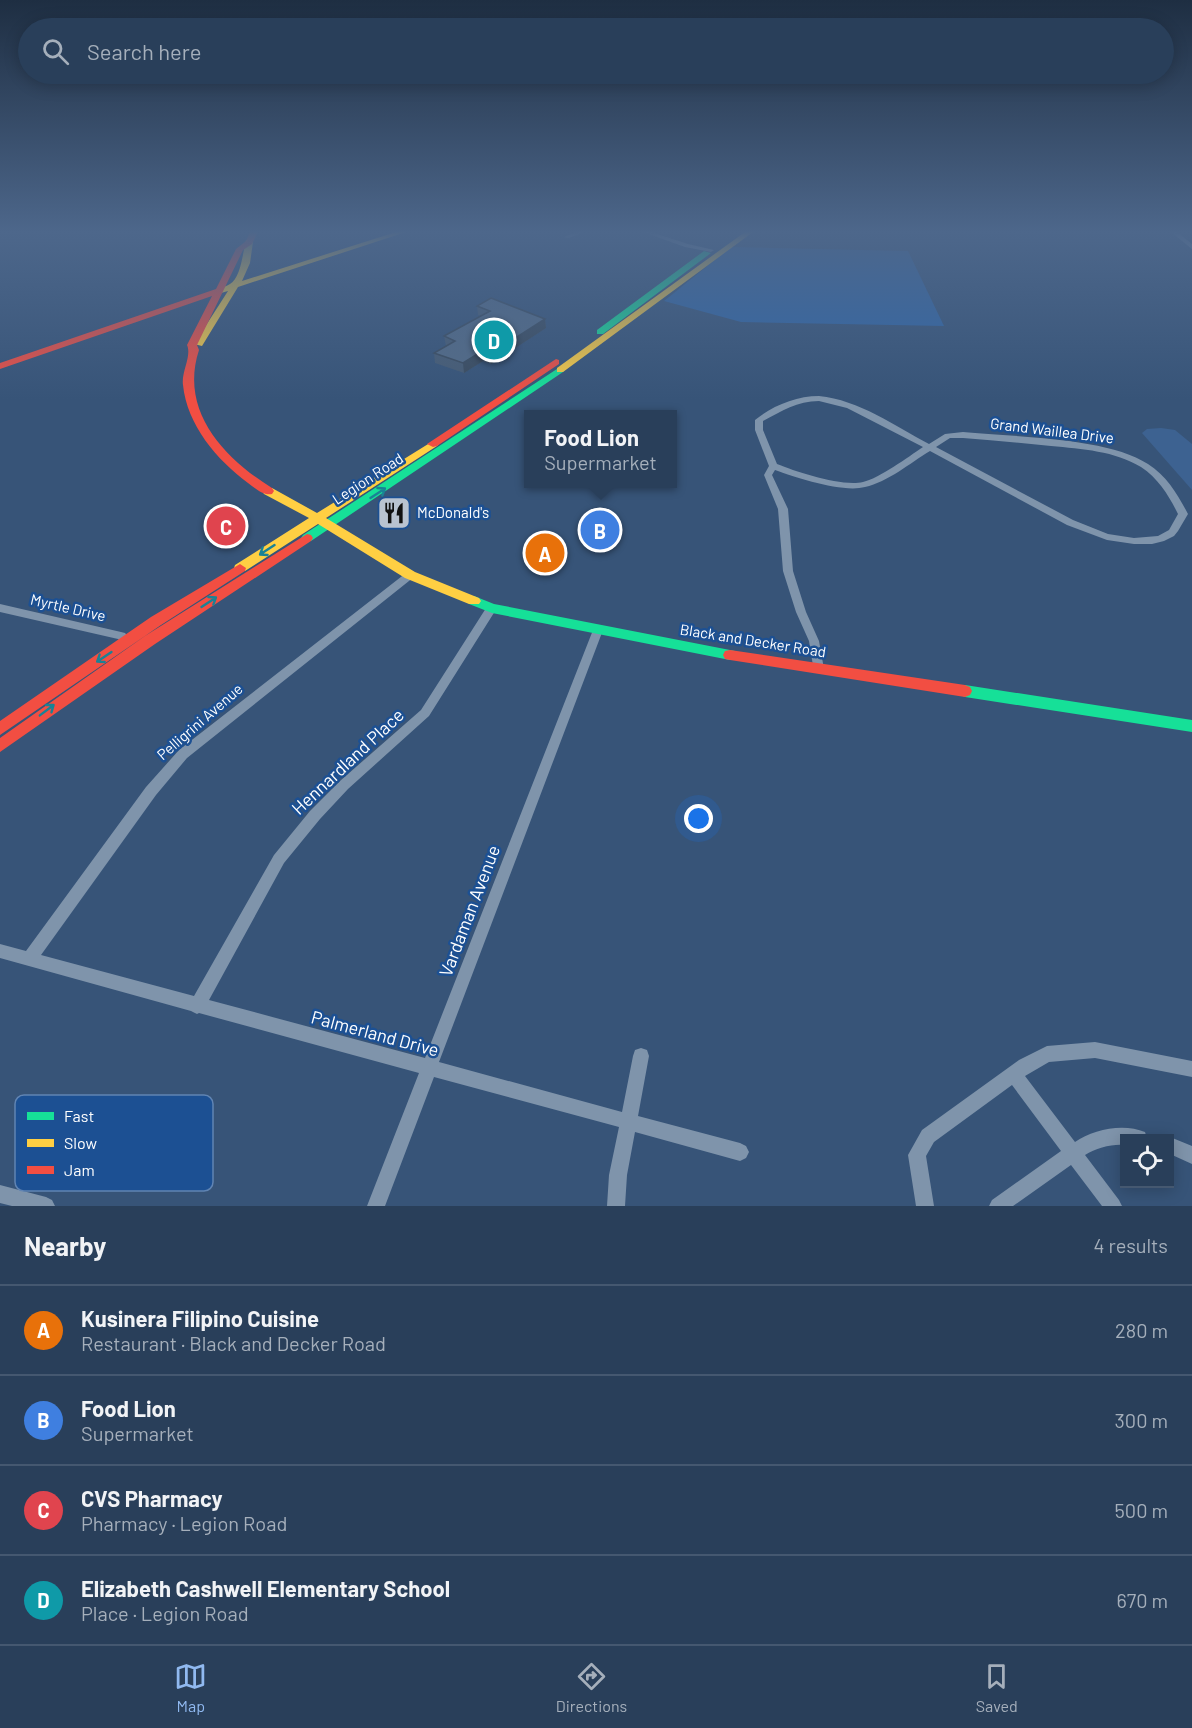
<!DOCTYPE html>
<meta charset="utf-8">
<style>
:root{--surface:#293f5a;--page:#314660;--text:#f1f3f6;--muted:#a5afbb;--line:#455870;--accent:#90b9f0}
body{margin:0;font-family:Barlow,sans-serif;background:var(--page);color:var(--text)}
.controls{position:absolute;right:18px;bottom:18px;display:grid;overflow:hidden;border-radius:0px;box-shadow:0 3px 15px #0003}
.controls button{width:54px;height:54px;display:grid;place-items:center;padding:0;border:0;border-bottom:2px solid var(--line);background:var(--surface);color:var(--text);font:30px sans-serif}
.you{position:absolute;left:699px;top:819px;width:21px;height:21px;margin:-15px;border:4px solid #fff;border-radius:50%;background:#1a73e8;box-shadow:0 0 0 9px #1a73e833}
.badge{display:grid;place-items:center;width:39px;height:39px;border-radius:50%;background:var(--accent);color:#fff;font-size:20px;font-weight:700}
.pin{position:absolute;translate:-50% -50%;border:3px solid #fff;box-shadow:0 2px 6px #0006}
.popup{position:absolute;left:524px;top:410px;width:153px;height:78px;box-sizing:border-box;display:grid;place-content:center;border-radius:0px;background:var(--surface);filter:drop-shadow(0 2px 4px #0005);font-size:20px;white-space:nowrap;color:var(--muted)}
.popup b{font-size:22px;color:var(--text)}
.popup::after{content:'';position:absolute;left:50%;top:100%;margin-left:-12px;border:12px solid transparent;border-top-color:var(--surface)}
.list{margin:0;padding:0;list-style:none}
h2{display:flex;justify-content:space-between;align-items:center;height:78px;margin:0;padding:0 24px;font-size:26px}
h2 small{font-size:20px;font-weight:400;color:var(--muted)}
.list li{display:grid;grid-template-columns:39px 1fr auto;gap:18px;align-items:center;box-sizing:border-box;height:90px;padding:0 24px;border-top:2px solid var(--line)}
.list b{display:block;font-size:22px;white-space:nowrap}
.list p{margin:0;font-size:20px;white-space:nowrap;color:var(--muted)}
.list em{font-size:20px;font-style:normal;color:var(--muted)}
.icon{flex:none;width:33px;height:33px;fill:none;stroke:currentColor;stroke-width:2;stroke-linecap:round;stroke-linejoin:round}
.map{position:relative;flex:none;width:1192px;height:1206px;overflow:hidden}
.search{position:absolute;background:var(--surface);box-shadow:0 3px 15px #0003;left:18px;right:18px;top:18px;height:66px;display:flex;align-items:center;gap:15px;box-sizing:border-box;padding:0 21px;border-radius:33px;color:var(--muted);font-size:22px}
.sheet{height:438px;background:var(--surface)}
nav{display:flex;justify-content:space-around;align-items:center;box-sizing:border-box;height:84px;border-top:2px solid var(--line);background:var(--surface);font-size:16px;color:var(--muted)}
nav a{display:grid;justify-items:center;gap:3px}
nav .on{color:var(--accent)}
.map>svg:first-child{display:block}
</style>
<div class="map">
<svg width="1192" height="1206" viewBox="0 0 1192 1206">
<rect width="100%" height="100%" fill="#375478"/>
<path fill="#3067a9" d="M 731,247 L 908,251 L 944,326 L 741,322 L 664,301 Z"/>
<path fill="#3d6291" d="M 1161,428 L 1175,430 L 1192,444 L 1192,490 L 1142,433 L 1147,429 Z"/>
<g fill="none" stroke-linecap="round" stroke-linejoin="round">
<path fill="#7f94ab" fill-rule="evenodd" d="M 577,232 L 584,232 L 569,238 L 564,237 Z
M 643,232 L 651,232 L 688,244 L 714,250 L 711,252 L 685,247 Z
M 1171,232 L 1177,232 L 1192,244 L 1192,249 Z
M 819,396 C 859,400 895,426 929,444 L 945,434 L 963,432 C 1013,437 1107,437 1148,464 C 1167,476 1178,495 1188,514 L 1178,531 L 1174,536 L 1164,541 L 1152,544 L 1134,544 L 1107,540 L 1067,525 L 930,451 C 910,463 888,482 865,487 C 843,493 797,478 775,470 L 772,475 L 788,509 L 793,571 L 806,612 L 819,641 L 824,669 L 822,672 L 814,672 L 809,641 L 796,612 L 783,571 L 778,509 L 764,475 L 769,466 L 755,430 L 755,420 C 772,406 796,396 819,396 ZM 819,401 L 847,408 L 923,447 C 908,457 880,478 863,482 C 842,487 797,472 777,464 L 763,430 L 763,421 C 782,411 797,401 819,401 ZM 950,438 L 963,438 C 992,440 1022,443 1051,446 C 1082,449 1115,451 1141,467 C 1159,479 1169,496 1178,514 L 1169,530 L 1158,536 L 1134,538 L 1108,534 L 1073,520 L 936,447 Z
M 410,572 L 414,573 L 415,575 L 414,577 L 187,758 L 156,795 L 41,955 L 194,996 L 274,855 L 310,811 L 340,781 L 421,710 L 488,605 L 492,604 L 497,608 L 429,716 L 348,789 L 320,819 L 284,863 L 209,1000 L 425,1058 L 593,630 L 594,627 L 602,627 L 603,630 L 439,1062 L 622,1112 L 633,1056 L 635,1050 L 641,1048 L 647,1050 L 649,1056 L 638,1116 L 740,1143 L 746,1146 L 749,1152 L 746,1158 L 740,1161 L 635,1132 L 627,1175 L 625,1206 L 607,1206 L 609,1175 L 619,1127 L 434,1077 L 385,1206 L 367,1206 L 419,1073 L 199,1013 L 197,1014 L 191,1011 L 0,958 L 0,944 L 26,951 L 146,787 L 179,750 L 406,573 Z
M 0,604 L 121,632 L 125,633 L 132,641 L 131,644 L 127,645 L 118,639 L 0,612 Z
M 1095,1042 L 1192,1061 L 1192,1077 L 1095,1058 L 1049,1062 L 1025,1076 L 1075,1142 C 1093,1129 1124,1123 1145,1132 L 1147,1138 L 1124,1138 L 1124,1145 C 1112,1144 1096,1148 1085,1155 L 1119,1200 L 1122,1206 L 1102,1206 L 1071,1165 L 1013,1206 L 989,1206 L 992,1200 L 1061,1151 L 1012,1085 L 934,1142 L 926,1156 L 934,1206 L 916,1206 L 908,1155 L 922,1130 L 1019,1060 L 1047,1046 Z
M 1170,1137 L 1192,1146 L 1192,1164 L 1170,1154 L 1170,1138 L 1167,1138 Z
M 0,1185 L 46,1197 L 52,1200 L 55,1206 L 12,1206 L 0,1203 Z"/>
<path fill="#16e098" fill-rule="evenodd" d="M 704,251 L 711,253 L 603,334 L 597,334 L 597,330 Z
M 560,367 L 565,370 L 563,372 L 311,541 L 303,541 L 301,538 L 303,535 Z
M 474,596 L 494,604 L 730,650 L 735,651 L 737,655 L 735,659 L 730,660 L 492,613 L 469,604 L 467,601 L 469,598 Z
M 965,685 L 1192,720 L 1192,732 L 965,697 L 960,695 L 958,691 L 960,687 Z"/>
<path fill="#ffcf43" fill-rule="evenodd" d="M 396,232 L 406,232 L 238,287 L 202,346 L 194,344 L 228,291 L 221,293 L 217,290 C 221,287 226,287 230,284 C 241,278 243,251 246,240 L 253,242 L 250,263 L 242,281 Z
M 745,232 L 753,232 L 563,372 L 557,372 L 557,368 Z
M 433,441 L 439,444 L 437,446 L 326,518 L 415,572 L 479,598 L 481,601 L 479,604 L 469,604 L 405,578 L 318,524 L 245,571 L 235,571 L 234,568 L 235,565 L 309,518 L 264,494 L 262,491 L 264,488 L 272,488 L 317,513 Z"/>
<path fill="#f24e42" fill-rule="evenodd" d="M 250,232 L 258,232 L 252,244 L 243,250 L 197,345 L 199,350 C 179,411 224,458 272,488 L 274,491 L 272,494 C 263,496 255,488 248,483 C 217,460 187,425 183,385 C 181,372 192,356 187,345 L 212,296 L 0,369 L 0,363 L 216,289 L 236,249 L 246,241 Z
M 556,359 L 559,360 L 559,364 L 437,446 L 433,447 L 427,444 Z
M 307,534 L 311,535 L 313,538 L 311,541 L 155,644 L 0,752 L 0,738 L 145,636 Z
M 240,564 L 246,568 L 245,571 L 161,625 L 0,735 L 0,721 L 151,617 Z
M 730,650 L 965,685 L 970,687 L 972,691 L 970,695 L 965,697 L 730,660 L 725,659 L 723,655 L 725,651 Z"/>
</g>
<path fill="#475c74" d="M 477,306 L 545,319 L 546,328 L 491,364 L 483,361 L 464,373 L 435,363 L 434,353 L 446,346 L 444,336 L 481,316 L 478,315 Z"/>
<path fill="#3a4b5e" d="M 545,319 L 546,328 L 491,364 L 490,354 Z
M 482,351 L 483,361 L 464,373 L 463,363 Z"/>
<path fill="#536b87" stroke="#3a4b5e" stroke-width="1.5" d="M 491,298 L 545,319 L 490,354 L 482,351 L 463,363 L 434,353 L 455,341 L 444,336 L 490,311 L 477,306 Z"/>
<defs><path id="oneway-shaft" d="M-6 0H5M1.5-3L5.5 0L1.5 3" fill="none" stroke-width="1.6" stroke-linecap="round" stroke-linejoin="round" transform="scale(1.5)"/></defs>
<g stroke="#1a8295">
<use href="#oneway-shaft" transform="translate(378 493) rotate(-33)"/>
<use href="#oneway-shaft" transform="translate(267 550) rotate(147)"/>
<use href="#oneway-shaft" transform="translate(209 602) rotate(-33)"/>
<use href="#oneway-shaft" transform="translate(104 657) rotate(146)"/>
<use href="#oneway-shaft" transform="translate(47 710) rotate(-37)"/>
</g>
<linearGradient id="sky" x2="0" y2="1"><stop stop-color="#1e2e42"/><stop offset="0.58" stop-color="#4d678b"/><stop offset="1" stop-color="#4d678b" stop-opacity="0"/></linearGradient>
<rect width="1192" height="400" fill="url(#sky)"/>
<defs>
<symbol id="restaurant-square" viewBox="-11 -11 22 22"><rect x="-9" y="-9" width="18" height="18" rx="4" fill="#b9c3d0" stroke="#1c5093"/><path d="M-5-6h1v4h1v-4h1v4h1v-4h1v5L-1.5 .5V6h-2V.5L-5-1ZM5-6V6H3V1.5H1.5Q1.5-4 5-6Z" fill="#111"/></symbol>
</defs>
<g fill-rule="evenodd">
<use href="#restaurant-square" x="375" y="494" width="38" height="38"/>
</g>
<g text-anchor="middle" stroke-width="5" stroke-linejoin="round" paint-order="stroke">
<g font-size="15" fill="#fff" stroke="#1c5093">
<text transform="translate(1052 431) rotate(7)" y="5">Grand Waillea Drive</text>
<text transform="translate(368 479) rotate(-33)" y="5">Legion Road</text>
<text transform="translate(68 608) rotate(13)" y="5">Myrtle Drive</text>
<text transform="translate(753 641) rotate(9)" y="5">Black and Decker Road</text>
<text transform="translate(200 722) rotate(-41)" y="5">Pelligrini Avenue</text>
</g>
<g font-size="15" fill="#fff" stroke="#1c5093" text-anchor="start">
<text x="417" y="518">McDonald's</text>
</g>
<g font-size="18" fill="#fff" stroke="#1c5093">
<text transform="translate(348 762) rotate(-43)" y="6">Hennardland Place</text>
<text transform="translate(470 911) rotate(-69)" y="6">Vardaman Avenue</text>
<text transform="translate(375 1034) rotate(15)" y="6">Palmerland Drive</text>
</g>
</g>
<rect x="15" y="1095" width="198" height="96" rx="9" fill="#1c5093" stroke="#6084b3" stroke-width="1.5"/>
<rect x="27" y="1112" width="27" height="8" fill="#16e098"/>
<rect x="27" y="1139" width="27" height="8" fill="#ffcf43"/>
<rect x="27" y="1166" width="27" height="8" fill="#f24e42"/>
<g font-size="16" fill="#fff">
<text x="64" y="1122">Fast</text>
<text x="64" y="1149">Slow</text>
<text x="64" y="1176">Jam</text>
</g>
</svg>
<div class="controls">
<button><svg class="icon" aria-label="locate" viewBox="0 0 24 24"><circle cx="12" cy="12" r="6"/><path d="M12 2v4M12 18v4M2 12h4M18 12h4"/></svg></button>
</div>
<div class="you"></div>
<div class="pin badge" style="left:545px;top:553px;background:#e8710a">A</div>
<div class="pin badge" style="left:600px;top:530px;background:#3f7fe0">B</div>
<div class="popup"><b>Food Lion</b>Supermarket</div>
<div class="pin badge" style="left:226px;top:526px;background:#e0444e">C</div>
<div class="pin badge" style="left:494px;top:340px;background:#0f9aa8">D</div>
<div class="search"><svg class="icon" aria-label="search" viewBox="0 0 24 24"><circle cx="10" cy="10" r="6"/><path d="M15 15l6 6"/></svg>Search here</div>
</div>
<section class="sheet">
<h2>Nearby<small>4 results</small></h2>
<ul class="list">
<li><span class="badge" style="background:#e8710a">A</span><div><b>Kusinera Filipino Cuisine</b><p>Restaurant · Black and Decker Road</p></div><em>280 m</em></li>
<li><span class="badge" style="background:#3f7fe0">B</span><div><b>Food Lion</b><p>Supermarket</p></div><em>300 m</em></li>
<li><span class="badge" style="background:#e0444e">C</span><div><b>CVS Pharmacy</b><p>Pharmacy · Legion Road</p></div><em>500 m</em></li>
<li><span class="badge" style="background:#0f9aa8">D</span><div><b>Elizabeth Cashwell Elementary School</b><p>Place · Legion Road</p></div><em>670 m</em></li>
</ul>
</section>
<nav>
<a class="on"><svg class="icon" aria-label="map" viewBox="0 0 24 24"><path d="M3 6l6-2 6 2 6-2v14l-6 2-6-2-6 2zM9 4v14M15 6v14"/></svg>Map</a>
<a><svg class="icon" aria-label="directions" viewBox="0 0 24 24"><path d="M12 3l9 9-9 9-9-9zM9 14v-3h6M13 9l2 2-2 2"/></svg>Directions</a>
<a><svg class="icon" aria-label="saved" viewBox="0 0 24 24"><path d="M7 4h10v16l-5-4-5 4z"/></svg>Saved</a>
</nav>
